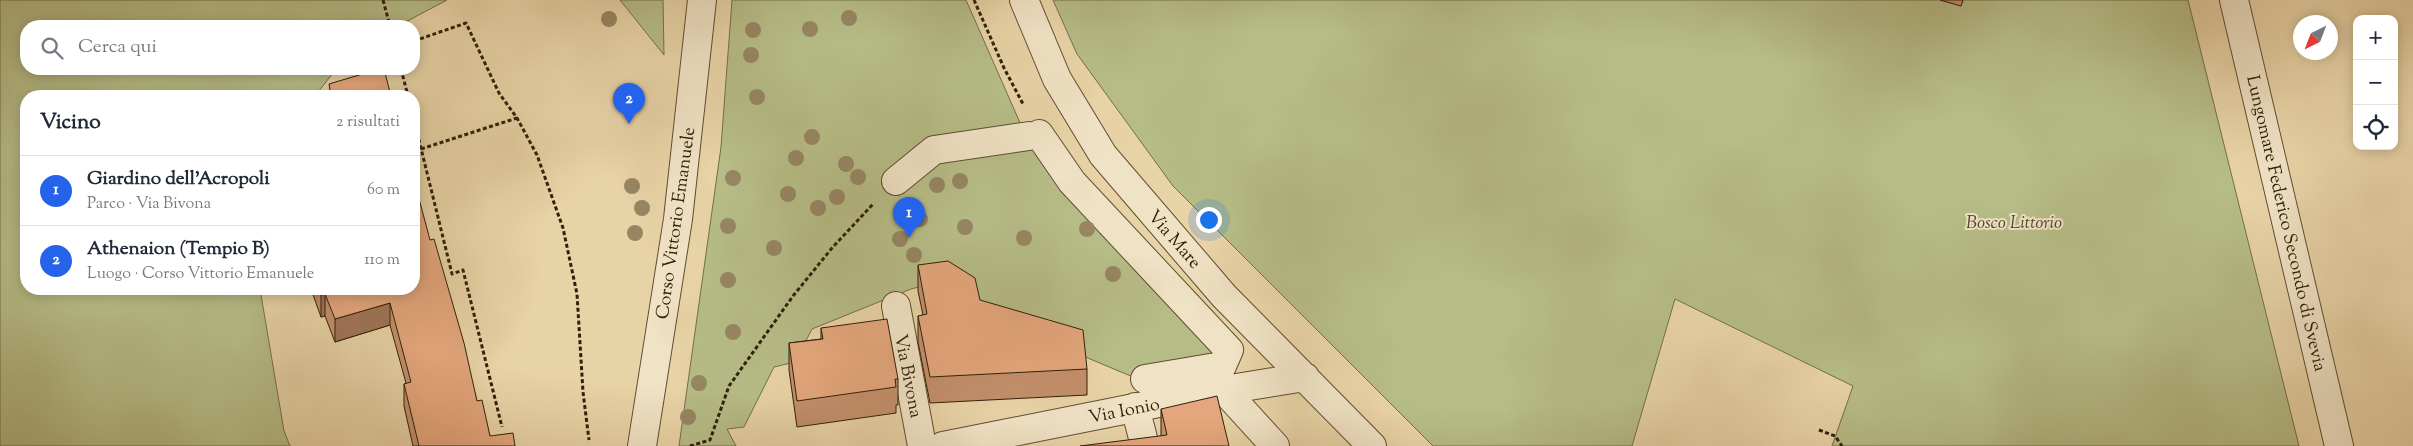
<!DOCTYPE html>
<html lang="it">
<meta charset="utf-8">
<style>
:root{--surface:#fff;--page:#f2f2f3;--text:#1f2937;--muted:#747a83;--line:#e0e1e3;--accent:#2563eb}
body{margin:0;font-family:"Sorts Mill Goudy",serif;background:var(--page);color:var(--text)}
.controls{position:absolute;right:15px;top:15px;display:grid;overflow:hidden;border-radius:10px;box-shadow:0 2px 12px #0003}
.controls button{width:45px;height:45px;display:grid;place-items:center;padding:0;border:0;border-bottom:1px solid var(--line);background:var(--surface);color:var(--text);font:25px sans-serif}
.compass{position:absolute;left:2293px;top:15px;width:45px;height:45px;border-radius:50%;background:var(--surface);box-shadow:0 2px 12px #0003;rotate:222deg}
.you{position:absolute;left:1208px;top:219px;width:18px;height:18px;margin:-12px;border:4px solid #fff;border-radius:50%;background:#1a73e8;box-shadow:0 0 0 8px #1a73e833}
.badge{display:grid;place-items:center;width:32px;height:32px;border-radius:50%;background:var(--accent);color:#fff;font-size:16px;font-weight:700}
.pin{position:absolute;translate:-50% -41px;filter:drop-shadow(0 1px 2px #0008)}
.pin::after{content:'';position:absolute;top:26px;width:18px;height:15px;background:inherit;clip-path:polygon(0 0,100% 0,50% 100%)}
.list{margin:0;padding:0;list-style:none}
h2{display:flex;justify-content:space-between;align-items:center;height:65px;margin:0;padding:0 20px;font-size:21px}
h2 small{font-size:16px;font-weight:400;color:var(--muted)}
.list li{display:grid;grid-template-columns:32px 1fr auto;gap:15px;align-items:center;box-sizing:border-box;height:70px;padding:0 20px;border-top:1px solid var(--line)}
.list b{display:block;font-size:19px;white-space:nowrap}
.list p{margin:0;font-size:16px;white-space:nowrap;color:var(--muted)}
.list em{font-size:16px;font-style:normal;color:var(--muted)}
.icon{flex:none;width:28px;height:28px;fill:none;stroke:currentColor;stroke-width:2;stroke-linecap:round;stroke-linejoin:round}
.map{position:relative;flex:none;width:2413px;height:446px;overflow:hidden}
.search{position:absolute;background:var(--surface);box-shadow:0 2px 12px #0003;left:20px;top:20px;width:400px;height:55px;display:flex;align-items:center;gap:12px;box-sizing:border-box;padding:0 18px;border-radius:20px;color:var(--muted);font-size:19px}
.panel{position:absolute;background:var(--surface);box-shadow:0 2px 12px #0003;left:20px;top:90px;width:400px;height:205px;border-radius:20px}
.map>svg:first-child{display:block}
</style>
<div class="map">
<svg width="2413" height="446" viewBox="0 0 2413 446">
<rect width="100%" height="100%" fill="#e8d3a6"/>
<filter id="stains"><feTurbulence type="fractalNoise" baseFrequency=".004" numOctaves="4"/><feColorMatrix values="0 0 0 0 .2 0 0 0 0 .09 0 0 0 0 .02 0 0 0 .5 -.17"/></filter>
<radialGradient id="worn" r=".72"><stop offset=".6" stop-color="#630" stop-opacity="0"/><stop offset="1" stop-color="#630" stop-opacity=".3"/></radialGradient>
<path fill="#b6bc86" stroke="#736e48" d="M 0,0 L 447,0 L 398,26 L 26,26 L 26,69 L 336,69 L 315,96 L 26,96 L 26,289 L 260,289 L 284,431 L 290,446 L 0,446 Z
M 620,0 L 663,0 L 664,55 Z
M 732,0 L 966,0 L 1021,125 L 1217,352 L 1209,361 L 1133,377 L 1083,356 L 939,282 L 911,289 L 812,329 L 795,362 L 774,367 L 744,427 L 727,429 L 736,446 L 679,446 L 721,147 Z
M 1053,0 L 1940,0 L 1961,6 L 1963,0 L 2188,0 L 2299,446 L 1832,446 L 1853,386 L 1675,299 L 1632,446 L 1433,446 L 1173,186 L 1077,54 Z"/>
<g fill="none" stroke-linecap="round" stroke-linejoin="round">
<defs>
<path id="minor" d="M 1024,0 L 1057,79 L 1103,155 L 1224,296 L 1372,446
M 2234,0 L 2339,446
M 1039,134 L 1072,182 L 1229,350 L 1222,366 L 1145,379
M 896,181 L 934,150 L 1029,136
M 896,306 L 922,446
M 1224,390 L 1275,446
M 1135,407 L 1145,446
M 642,446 L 678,219 L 702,0
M 943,446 L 1224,390 L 1305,377"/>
</defs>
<use href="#minor" stroke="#5e4d32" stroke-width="30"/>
<path stroke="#30200b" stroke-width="3" stroke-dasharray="4 2.5" stroke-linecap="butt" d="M 383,0 L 390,26
M 974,0 L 1004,68 L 1023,104
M 414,41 L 466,23 L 499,93 L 517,118 L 537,155 L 563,228 L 577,294 L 583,392 L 589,440
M 401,69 L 408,96
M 414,120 L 452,274 L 463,270 L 502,427
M 421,149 L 517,118
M 1819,430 L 1835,436 L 1842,446
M 690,446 L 710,440 L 729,386 L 793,296 L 832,248 L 874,203"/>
<use href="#minor" stroke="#f0e2c5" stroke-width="28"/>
</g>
<g fill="#968662">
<circle cx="849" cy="18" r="8"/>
<circle cx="609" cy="19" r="8"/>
<circle cx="810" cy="29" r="8"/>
<circle cx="753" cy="30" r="8"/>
<circle cx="751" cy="55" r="8"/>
<circle cx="757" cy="97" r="8"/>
<circle cx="812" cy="137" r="8"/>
<circle cx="796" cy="158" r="8"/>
<circle cx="846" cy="164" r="8"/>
<circle cx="858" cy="177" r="8"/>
<circle cx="733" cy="178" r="8"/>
<circle cx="960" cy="181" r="8"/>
<circle cx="937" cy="185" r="8"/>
<circle cx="632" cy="186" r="8"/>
<circle cx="788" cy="194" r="8"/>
<circle cx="837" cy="197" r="8"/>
<circle cx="642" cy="208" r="8"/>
<circle cx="818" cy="208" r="8"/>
<circle cx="908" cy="209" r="8"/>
<circle cx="920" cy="219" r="8"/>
<circle cx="728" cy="226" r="8"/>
<circle cx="965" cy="227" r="8"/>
<circle cx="1087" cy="229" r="8"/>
<circle cx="635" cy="233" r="8"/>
<circle cx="1024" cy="238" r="8"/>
<circle cx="900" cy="239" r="8"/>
<circle cx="774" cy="248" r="8"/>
<circle cx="914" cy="255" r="8"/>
<circle cx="1113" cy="274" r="8"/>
<circle cx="728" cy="280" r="8"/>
<circle cx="733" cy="332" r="8"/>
<circle cx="699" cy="383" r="8"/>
<circle cx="688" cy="417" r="8"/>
</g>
<path fill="#c48f6b" stroke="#30200b" d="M 1940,0 L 1963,0 L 1961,6 Z
M 430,240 L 477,401 L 490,436 L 515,446 L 413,446 L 404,406 L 404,384 L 406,383 L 390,325 L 335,342 L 325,316 L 321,317 L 311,289 L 414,289 Z
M 918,265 L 980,300 L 1087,369 L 1087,395 L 930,403 L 918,342 L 918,316 L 923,315 L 918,291 Z
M 821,328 L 898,379 L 898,405 L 896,405 L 896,413 L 797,427 L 789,370 L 789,343 L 821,339 Z
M 1161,409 L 1229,446 L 1161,436 Z"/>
<path fill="#a07457" stroke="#30200b" d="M 325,294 L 325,316 L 321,317 L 321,295 Z
M 390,303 L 390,325 L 335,342 L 335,319 Z"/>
<path fill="#e4a67c" stroke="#30200b" d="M 379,69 L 384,69 L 391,96 L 319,96 L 319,95 L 330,90 L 329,84 Z
M 414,180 L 430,240 L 434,239 L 464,343 L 477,401 L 482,400 L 490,436 L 513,433 L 515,446 L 419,446 L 404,384 L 411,382 L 390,303 L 335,319 L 325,294 L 321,295 L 319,289 L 414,289 Z
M 948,261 L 975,278 L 980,300 L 1083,330 L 1087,369 L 930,377 L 918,316 L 927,314 L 918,265 Z
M 887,319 L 898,379 L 895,379 L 896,387 L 797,401 L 789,343 L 823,339 L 821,328 Z
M 1217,396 L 1229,446 L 1080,446 L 1167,435 L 1161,409 Z"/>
<g text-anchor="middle" stroke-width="4" stroke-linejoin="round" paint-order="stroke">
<g font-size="18" font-style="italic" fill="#52472a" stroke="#f0e2c5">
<text x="2014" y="228">Bosco Littorio</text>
</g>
<g font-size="18" fill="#30200b" stroke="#f0e2c5">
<text transform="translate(675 223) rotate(-82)" y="6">Corso Vittorio Emanuele</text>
<text transform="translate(2287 223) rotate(77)" y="6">Lungomare Federico Secondo di Svevia</text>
<text transform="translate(1175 239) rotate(49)" y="6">Via Mare</text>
<text transform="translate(909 376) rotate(79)" y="6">Via Bivona</text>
<text transform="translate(1124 410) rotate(-11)" y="6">Via Ionio</text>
</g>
</g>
<rect width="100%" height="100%" filter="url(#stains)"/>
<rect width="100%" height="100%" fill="url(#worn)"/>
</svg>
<div class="controls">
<button>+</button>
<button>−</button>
<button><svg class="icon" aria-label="locate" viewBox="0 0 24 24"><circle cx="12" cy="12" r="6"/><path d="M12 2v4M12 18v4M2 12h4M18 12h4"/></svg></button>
</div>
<svg class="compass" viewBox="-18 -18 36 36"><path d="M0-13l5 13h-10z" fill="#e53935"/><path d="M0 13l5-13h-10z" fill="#747a83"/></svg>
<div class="you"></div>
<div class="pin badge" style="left:909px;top:238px">1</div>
<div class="pin badge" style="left:629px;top:124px">2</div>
<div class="search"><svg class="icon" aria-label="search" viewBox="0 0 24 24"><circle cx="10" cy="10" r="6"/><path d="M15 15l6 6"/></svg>Cerca qui</div>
<section class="panel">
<h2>Vicino<small>2 risultati</small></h2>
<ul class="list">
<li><span class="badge">1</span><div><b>Giardino dell'Acropoli</b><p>Parco · Via Bivona</p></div><em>60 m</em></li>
<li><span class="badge">2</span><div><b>Athenaion (Tempio B)</b><p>Luogo · Corso Vittorio Emanuele</p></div><em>110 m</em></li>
</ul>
</section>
</div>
